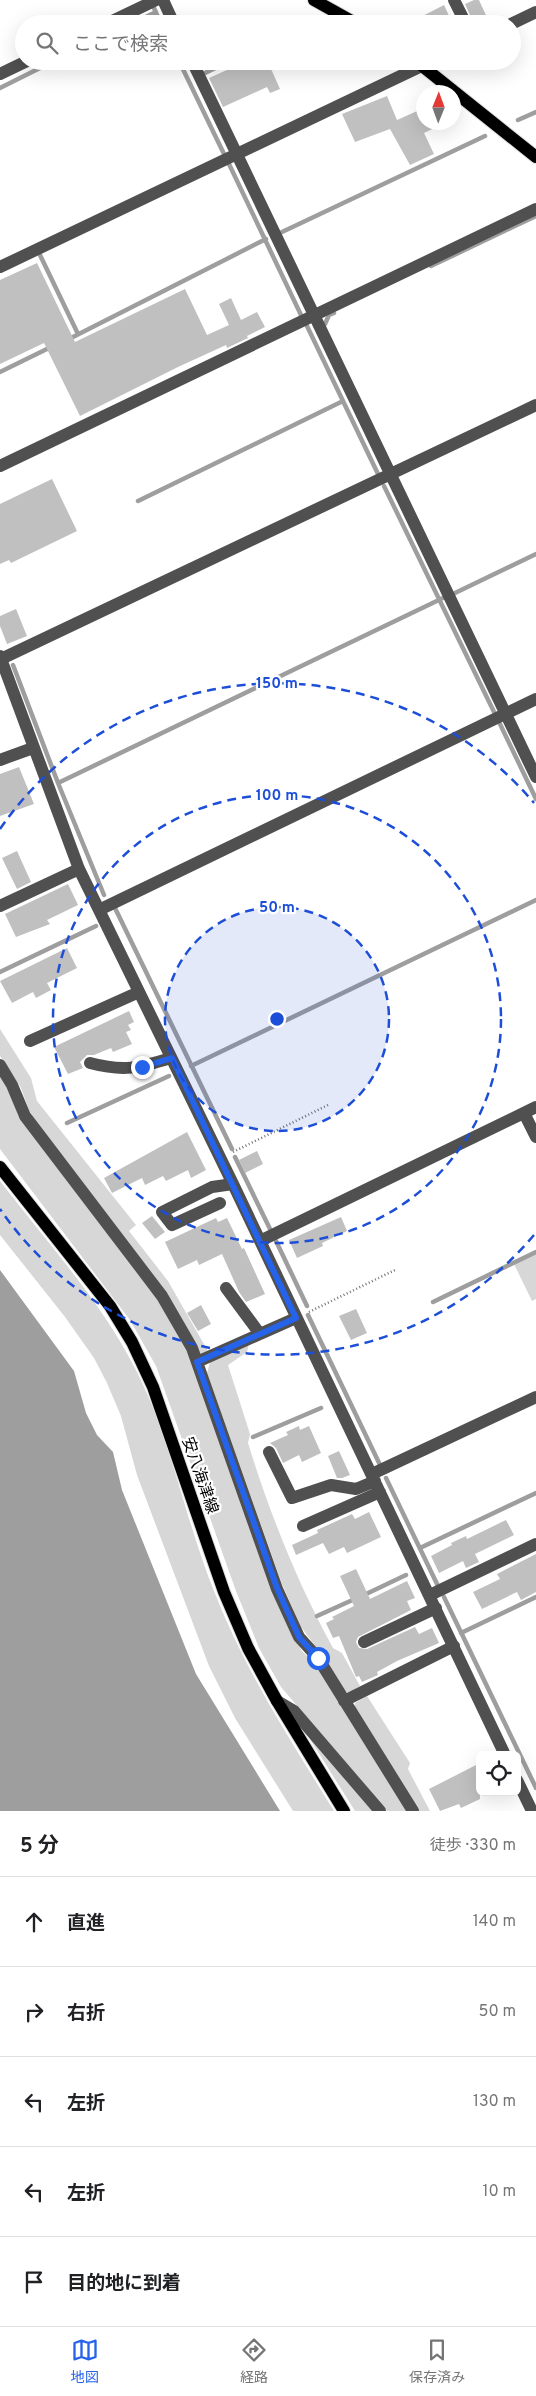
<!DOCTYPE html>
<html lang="ja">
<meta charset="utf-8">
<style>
:root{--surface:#fff;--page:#f2f2f2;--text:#202124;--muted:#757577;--line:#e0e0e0;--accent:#2563eb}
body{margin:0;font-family:Overpass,"Noto Sans JP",sans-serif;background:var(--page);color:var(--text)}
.controls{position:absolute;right:15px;bottom:15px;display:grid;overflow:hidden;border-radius:8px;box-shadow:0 5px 20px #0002}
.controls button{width:45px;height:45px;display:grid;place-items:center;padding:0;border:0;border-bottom:1px solid var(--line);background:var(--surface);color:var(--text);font:25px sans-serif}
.compass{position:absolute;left:416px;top:85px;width:45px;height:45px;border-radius:50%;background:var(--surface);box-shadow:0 5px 20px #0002;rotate:1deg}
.stop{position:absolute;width:15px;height:15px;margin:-11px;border:4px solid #2563eb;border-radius:50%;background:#fff}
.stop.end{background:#2563eb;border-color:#fff;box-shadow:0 1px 5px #0008}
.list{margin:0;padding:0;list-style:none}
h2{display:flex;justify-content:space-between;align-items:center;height:65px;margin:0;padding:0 20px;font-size:21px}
h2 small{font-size:16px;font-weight:400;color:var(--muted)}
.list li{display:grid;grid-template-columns:32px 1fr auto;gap:15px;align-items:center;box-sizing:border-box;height:90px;padding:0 20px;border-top:1px solid var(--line)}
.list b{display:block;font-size:19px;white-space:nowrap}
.list em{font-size:16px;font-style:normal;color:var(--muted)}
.icon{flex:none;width:28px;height:28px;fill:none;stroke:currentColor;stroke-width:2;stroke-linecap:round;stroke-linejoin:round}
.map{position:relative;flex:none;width:536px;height:1811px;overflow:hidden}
.search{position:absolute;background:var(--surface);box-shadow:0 5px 20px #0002;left:15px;right:15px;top:15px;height:55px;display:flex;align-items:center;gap:12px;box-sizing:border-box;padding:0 18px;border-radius:28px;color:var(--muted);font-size:19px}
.sheet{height:515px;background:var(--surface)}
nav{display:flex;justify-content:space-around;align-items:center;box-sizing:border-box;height:70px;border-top:1px solid var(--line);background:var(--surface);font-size:14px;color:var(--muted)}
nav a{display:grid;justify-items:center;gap:2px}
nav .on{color:var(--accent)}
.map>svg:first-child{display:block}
</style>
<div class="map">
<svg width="536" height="1811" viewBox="0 0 536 1811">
<rect width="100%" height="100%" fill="#fff"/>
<path fill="#d7d7d7" d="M 0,1029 L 31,1078 L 37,1101 L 136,1225 L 129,1231 L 168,1281 L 209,1353 L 200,1355 L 44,1135 L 29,1110 L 21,1088 L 0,1056 Z
M 0,1074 L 8,1086 L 18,1115 L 157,1296 L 185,1343 L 273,1588 L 301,1650 L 321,1670 L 408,1811 L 387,1811 L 281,1687 L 259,1648 L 236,1591 L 156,1366 L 130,1320 L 0,1149 Z
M 0,1181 C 46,1241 100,1300 135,1368 C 172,1440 185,1521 216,1596 C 246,1672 291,1741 334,1811 L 293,1811 L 235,1718 L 209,1666 L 137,1475 L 121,1416 L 107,1383 L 94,1358 L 65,1317 L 0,1235 Z
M 536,1253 L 536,1299 L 532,1301 L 514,1264 Z
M 249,1344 L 247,1352 L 228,1365 L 250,1434 L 248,1443 C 270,1514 297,1582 333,1648 L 342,1653 L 360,1686 L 349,1693 L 344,1691 L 323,1656 L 301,1627 L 282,1584 L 207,1373 L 210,1362 Z
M 367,1696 L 410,1763 L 408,1769 L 430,1811 L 418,1811 L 355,1708 L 355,1703 Z
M 306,1733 L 374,1811 L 355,1811 Z"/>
<path fill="#9e9e9e" d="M 0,1270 L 74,1371 L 86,1413 L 97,1435 L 113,1452 L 122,1490 L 196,1674 L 280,1811 L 0,1811 Z"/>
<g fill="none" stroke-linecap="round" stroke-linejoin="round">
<path stroke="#9e9e9e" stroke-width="4.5" d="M 154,8 L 161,24
M 131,24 L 156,12
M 313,24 L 318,21
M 179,61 L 224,154
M 205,73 L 230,61
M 0,88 L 54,61
M 518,120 L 536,112
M 229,164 L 301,315
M 282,232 L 485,136
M 40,255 L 78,334
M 431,266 L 536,216
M 325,324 L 329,315 L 334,313
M 307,326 L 378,474
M 69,339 L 266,239
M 0,372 L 51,347
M 384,486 L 495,714
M 138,501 L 343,401
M 455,593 L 536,554
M 13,665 L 58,783 L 104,895
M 500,724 L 536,799
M 58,783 L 443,598
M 115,908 L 232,1149
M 0,972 L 96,926
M 191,1066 L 536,900
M 67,1123 L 169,1076
M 235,1157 L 270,1229
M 276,1241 L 307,1306
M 433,1302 L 536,1252
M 308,1315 L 381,1467
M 253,1437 L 321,1408
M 386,1478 L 438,1586
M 420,1548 L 536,1493
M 364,1595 L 406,1575
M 444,1597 L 536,1788
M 317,1616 L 357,1598
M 461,1633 L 536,1597"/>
</g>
<path fill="#c0c0c0" d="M 474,0 L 479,0 L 490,24 L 474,24 L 465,4 Z
M 444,5 L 450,18 L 440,24 L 407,24 Z
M 247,61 L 251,61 L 254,68 L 268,62 L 280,89 L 270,93 L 267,87 L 223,107 L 209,78 Z
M 387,96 L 397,120 L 424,108 L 424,122 L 447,122 L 424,133 L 434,154 L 410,165 L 390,129 L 355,142 L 342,114 Z
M 37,263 L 75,342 L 185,289 L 207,335 L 229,325 L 219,304 L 231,298 L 241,320 L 257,312 L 265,327 L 247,336 L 248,338 L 227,348 L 226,345 L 178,367 L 80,416 L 44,343 L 0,364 L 0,280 Z
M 52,479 L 77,531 L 11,563 L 9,560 L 0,564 L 0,504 Z
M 16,609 L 27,636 L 7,644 L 0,626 L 0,616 Z
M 19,767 L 34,804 L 0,816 L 0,774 Z
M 17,851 L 31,882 L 17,889 L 2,858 Z
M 68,884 L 78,905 L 47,920 L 50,924 L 16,937 L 5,914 Z
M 67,948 L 77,968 L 47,983 L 51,990 L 36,998 L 33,992 L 12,1003 L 0,981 Z
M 129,1011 L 134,1022 L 128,1025 L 131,1030 L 126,1032 L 132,1044 L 113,1052 L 111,1048 L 94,1055 L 87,1055 L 80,1062 L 83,1068 L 68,1074 L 54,1047 Z
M 187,1132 L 206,1170 L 191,1178 L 188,1170 L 166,1181 L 163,1176 L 145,1185 L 142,1178 L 112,1193 L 104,1178 Z
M 257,1151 L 263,1164 L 245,1173 L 239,1160 Z
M 152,1216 L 165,1232 L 155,1239 L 142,1223 Z
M 341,1217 L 347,1231 L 322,1243 L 323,1246 L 297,1258 L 289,1240 Z
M 216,1218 L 218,1222 L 227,1218 L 242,1249 L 244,1248 L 265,1294 L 246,1302 L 239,1292 L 222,1254 L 199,1265 L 197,1260 L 178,1269 L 165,1242 Z
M 201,1305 L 211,1324 L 198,1331 L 187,1313 Z
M 356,1309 L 367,1333 L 351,1340 L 339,1316 Z
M 299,1426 L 300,1430 L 309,1426 L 321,1453 L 302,1462 L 299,1455 L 283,1463 L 276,1448 L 270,1443 L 288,1435 L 286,1432 Z
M 339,1451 L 350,1475 L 342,1478 L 337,1478 L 328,1456 Z
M 369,1512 L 381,1537 L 347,1553 L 344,1547 L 329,1554 L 323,1543 L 296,1555 L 292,1545 L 318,1533 L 317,1530 L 352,1514 L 355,1519 Z
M 506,1520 L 514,1535 L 475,1554 L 479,1562 L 466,1568 L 463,1561 L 439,1573 L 431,1556 L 452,1545 L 451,1543 L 466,1536 L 467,1539 Z
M 536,1554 L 536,1592 L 521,1600 L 517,1592 L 482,1609 L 473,1592 L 500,1579 L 497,1574 Z
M 356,1569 L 370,1599 L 407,1581 L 415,1598 L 407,1601 L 411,1610 L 358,1637 L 356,1642 L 359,1648 L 367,1649 L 415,1627 L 419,1634 L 432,1628 L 439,1643 L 397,1661 L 377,1672 L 378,1675 L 362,1682 L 359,1676 L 356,1677 L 339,1636 L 333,1638 L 326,1623 L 334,1619 L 332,1617 L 354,1606 L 340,1576 Z
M 480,1763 L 480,1799 L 461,1808 L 459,1804 L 440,1811 L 429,1789 Z"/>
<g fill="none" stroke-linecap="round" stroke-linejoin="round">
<defs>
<path id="major" d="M 314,0 L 357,24
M 416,61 L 536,157
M 0,1167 L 110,1306 L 132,1342 L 153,1387 L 224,1592 L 248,1648 L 277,1701 L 344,1811"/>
</defs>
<use href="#major" stroke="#dbdbdb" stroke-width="14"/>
<path stroke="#727272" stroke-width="2.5" stroke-dasharray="1 2.5" stroke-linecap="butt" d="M 233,1152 L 328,1105
M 309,1312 L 397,1269"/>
<path stroke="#505050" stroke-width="12" d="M 163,0 L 174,24
M 454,0 L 466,24
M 106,24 L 156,0
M 511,24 L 536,12
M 192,61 L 536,777
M 0,74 L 27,61
M 0,267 L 432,61
M 0,466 L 536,209
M 0,656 L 79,869 L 233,1184 L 505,1755
M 1,659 L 536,405
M 0,760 L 33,748
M 0,906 L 79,869
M 99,910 L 536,699
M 30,1041 L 139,992
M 90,1063 C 124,1072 138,1068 171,1058
M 0,1065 L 12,1085 L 25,1116 L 162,1296 L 192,1348 L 277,1589 L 299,1637 L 318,1658 L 413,1811
M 524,1113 L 536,1137
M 220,1203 L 172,1225 L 162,1212 L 212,1187 L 233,1184
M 260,1241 L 536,1107
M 226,1288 L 260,1334
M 197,1362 L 296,1318
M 269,1452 L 292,1498 L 331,1485 L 356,1489 L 375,1481
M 372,1474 L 536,1397
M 303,1526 L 380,1492
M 430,1595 L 536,1544
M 364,1642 L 436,1608
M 277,1701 L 294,1711 L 380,1811
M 344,1701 L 454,1646
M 517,1780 L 532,1811"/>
<use href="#major" stroke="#000" stroke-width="12"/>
</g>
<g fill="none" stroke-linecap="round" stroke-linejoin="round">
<path stroke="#2563eb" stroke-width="6" d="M 142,1067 L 172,1058 L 296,1318 L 197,1362 L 277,1588 L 299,1637 L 318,1658"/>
</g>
<circle cx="277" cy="1019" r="112" fill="#1d4ed8" fill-opacity=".12"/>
<g fill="none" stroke="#1d4ed8" stroke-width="2.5" stroke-dasharray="9 6">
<circle cx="277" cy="1019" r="112"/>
<circle cx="277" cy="1019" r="224"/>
<path d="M534 1235A336 336 0 0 1 0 1209M0 829A336 336 0 0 1 534 803"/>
</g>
<g text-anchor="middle" stroke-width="4.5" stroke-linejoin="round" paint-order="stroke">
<g font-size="16" fill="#000" stroke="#fff">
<text transform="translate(201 1475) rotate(71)" y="6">安八海津線</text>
</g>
</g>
<circle cx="277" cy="1019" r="8" fill="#1d4ed8" stroke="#fff" stroke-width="2.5"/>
<g font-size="15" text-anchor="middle" font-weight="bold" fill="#1d4ed8" stroke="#fff" stroke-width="4.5" stroke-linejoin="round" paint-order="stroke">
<text x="277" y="688">150 m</text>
<text x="277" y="800">100 m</text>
<text x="277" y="912">50 m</text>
</g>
</svg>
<div class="controls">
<button><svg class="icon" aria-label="locate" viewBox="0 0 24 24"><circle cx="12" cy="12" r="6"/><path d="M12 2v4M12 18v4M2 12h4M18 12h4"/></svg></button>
</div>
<svg class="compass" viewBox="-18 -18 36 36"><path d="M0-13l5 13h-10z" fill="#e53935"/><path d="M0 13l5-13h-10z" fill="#757577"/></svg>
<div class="stop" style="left:318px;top:1658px"></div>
<div class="stop end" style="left:142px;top:1067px"></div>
<div class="search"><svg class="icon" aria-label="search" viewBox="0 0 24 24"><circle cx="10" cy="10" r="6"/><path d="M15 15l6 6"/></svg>ここで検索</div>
</div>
<section class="sheet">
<h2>5 分<small>徒歩 · 330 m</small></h2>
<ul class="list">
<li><svg class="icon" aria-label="ahead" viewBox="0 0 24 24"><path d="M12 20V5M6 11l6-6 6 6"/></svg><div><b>直進</b></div><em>140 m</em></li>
<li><svg class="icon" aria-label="right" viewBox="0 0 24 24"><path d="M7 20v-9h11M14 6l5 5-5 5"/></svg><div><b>右折</b></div><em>50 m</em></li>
<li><svg class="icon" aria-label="left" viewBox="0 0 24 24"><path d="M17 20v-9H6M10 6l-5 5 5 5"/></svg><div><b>左折</b></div><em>130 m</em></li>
<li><svg class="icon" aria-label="left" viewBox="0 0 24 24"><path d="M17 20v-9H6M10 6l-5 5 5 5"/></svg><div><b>左折</b></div><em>10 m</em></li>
<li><svg class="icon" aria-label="arrive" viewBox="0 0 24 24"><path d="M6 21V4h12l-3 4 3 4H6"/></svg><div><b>目的地に到着</b></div></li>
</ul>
</section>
<nav>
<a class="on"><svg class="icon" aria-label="map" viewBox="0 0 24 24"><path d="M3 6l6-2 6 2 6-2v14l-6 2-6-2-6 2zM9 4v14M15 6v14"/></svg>地図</a>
<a><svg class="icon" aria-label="directions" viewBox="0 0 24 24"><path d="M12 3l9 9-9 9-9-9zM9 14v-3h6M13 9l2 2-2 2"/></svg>経路</a>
<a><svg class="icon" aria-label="saved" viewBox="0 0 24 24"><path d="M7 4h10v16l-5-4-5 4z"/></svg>保存済み</a>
</nav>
